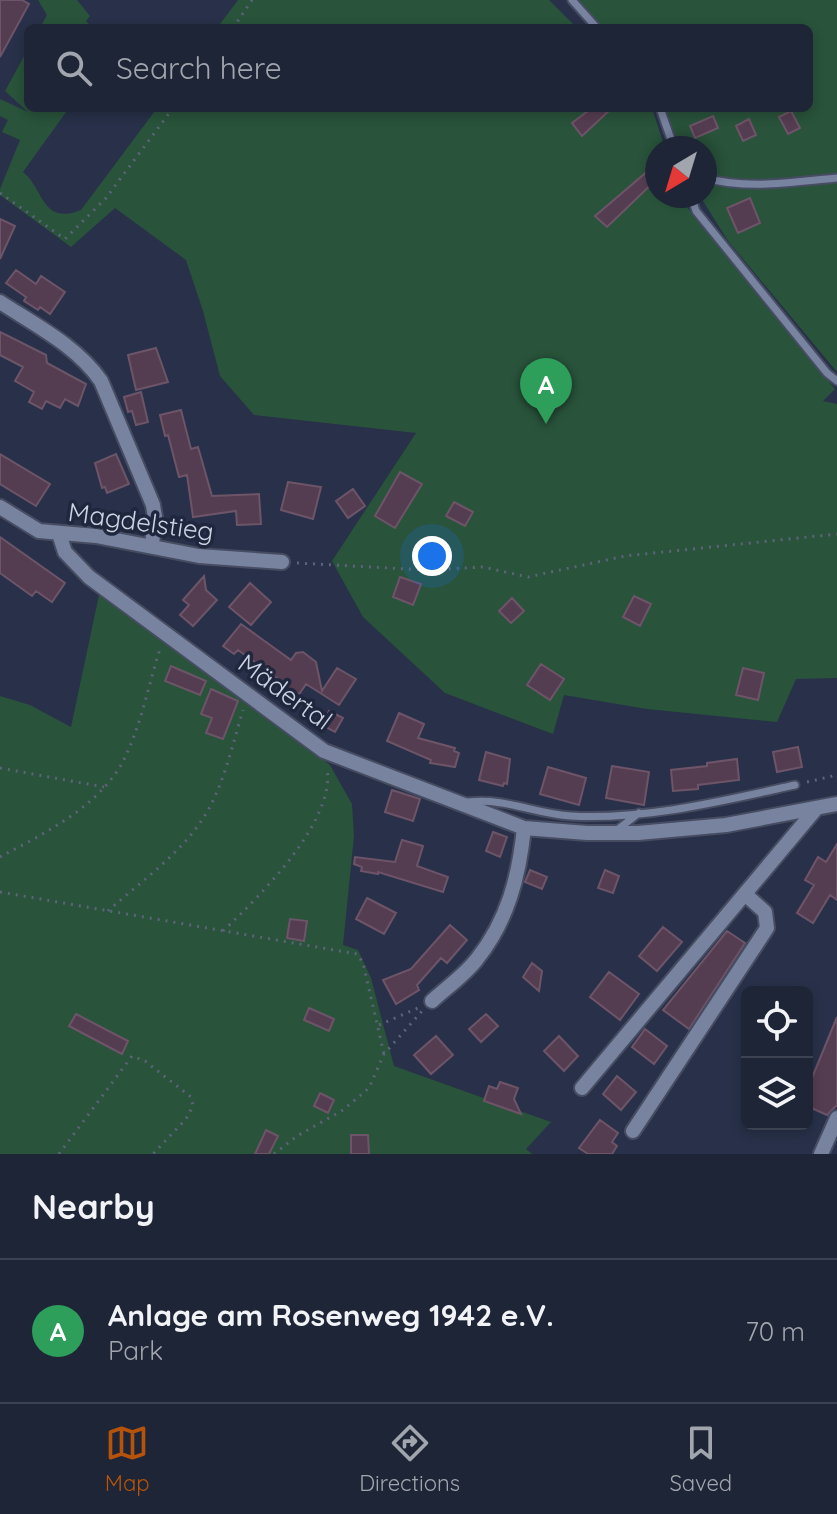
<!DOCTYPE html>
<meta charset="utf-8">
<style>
:root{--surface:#1e2537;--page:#262d3f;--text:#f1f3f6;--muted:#a1a5ad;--line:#3c4252;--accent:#b45309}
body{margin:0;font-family:Quicksand,sans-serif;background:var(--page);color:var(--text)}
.controls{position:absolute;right:24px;bottom:24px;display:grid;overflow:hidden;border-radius:12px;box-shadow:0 4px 12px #0003}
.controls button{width:72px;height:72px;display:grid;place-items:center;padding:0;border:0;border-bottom:2px solid var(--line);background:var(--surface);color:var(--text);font:40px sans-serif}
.compass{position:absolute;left:645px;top:136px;width:72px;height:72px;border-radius:50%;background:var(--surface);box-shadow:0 4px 12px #0003;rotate:218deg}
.you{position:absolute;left:432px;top:556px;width:28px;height:28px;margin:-20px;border:6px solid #fff;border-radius:50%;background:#1a73e8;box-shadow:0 0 0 12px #1a73e833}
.badge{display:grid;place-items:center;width:52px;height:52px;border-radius:50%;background:var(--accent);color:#fff;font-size:26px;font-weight:700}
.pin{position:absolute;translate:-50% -66px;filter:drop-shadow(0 2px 4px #0008)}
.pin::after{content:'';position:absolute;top:42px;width:28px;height:24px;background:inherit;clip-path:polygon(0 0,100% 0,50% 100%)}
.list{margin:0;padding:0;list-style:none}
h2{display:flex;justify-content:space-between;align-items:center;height:104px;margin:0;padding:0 32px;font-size:34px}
h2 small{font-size:26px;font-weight:400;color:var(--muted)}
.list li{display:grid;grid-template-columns:52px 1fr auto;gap:24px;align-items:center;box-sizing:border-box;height:144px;padding:0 32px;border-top:2px solid var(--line)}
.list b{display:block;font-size:30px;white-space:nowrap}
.list p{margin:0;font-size:26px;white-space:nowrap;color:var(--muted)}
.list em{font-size:26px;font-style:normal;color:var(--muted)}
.icon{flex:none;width:44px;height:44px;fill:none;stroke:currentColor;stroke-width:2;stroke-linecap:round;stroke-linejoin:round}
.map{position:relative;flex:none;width:837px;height:1154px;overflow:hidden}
.search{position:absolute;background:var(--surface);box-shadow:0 4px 12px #0003;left:24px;right:24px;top:24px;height:88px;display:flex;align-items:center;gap:20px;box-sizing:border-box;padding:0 28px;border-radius:12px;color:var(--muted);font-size:30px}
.sheet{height:248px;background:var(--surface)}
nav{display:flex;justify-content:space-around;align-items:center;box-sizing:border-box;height:112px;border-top:2px solid var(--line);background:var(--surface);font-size:22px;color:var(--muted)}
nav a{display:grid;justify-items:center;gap:4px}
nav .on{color:var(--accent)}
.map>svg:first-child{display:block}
</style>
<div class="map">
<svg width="837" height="1154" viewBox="0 0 837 1154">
<rect width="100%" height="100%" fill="#283149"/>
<path fill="#29533b" d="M 38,0 L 77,0 L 90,16 L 86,21 L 93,28 L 40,28 L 47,15 Z
M 238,0 L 549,0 L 577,28 L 217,28 Z
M 577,0 L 837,0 L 837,372 L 728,241 L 700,196 L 705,196 L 705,148 L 680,148 L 664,108 L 809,108 L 809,28 L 603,28 Z
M 28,49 L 28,108 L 69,108 L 23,172 C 44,188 41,226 81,210 L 157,108 L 652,108 L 665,148 L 657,148 L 657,196 L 678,196 L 835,389 L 823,401 L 837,404 L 837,678 L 796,679 L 777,722 L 647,709 L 564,695 L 553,734 L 445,693 L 363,617 L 332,561 L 416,433 L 254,415 L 220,376 L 203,311 L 186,260 L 115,208 L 71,247 L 0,195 L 0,189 L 20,140 L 2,132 L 8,120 L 0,116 L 0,99 L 28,112 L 5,91 Z
M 99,595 L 330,765 L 352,804 L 354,836 L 343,945 L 358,950 L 371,978 L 394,1066 L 551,1122 L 526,1149 L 532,1154 L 0,1154 L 0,696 L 30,705 L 71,727 Z"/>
<path fill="#553d51" stroke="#6d5468" stroke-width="2" d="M 0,0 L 22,0 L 29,4 L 0,57 Z
M 592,108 L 612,108 L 582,136 L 572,123 Z
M 791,111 L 800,128 L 788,134 L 779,117 Z
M 713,116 L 718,128 L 695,138 L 690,126 Z
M 749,119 L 756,135 L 743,141 L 736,126 Z
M 649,170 L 657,179 L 607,227 L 595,216 Z
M 750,198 L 760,223 L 738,233 L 727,208 Z
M 0,219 L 15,226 L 0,259 Z
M 16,270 L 36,284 L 41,276 L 65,292 L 50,314 L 40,307 L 38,310 L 24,301 L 26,297 L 6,283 Z
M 0,332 L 46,355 L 47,363 L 86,384 L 78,406 L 65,399 L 60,408 L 46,401 L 42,409 L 29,402 L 34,392 L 15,381 L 23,367 L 0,355 Z
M 156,348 L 168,382 L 136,390 L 128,355 Z
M 141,392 L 148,422 L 136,425 L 132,411 L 128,412 L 124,397 Z
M 181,410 L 191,449 L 198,447 L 212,496 L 259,494 L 261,524 L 237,525 L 236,511 L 193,517 L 187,475 L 179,477 L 168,435 L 165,436 L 160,415 Z
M 0,454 L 50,484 L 36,506 L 0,484 Z
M 116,454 L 129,484 L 107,493 L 105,487 L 102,488 L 95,463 Z
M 400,472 L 422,484 L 395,528 L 375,516 Z
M 288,482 L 321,487 L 313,519 L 281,510 Z
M 353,489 L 365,506 L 348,518 L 336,501 Z
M 454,502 L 473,512 L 465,526 L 446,516 Z
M 0,537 L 65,583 L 52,602 L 36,591 L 32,596 L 0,573 Z
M 204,576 L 206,590 L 217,600 L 193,626 L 180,615 L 189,605 L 183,600 Z
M 400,577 L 421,584 L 413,605 L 393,597 Z
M 250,583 L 271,602 L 251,625 L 229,607 Z
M 634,596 L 651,604 L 640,626 L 623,617 Z
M 512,598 L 524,611 L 511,623 L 499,611 Z
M 241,624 L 291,660 L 296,653 L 303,652 L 316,662 L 322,691 L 337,668 L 356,679 L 339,705 L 306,684 L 300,693 L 293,694 L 280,684 L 278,679 L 238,650 L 234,654 L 223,646 Z
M 541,664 L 564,679 L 550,700 L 527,685 Z
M 171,666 L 206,681 L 200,695 L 165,681 Z
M 743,668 L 764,673 L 758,700 L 736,695 Z
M 211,689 L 238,701 L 223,739 L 206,733 L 212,718 L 201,714 Z
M 329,711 L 343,718 L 335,732 L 322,725 Z
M 399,713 L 424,724 L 418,738 L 455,748 L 454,751 L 459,753 L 455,767 L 430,763 L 431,760 L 387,741 Z
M 798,747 L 802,767 L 777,772 L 773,752 Z
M 486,752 L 510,759 L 507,784 L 504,783 L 503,786 L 479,780 Z
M 737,759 L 739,780 L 698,785 L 698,789 L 673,791 L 671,770 L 707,766 L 707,763 Z
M 612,766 L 649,772 L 644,805 L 606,798 Z
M 548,767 L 586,778 L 579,805 L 540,794 Z
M 392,790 L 420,799 L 413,821 L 385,812 Z
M 493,832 L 507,837 L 500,857 L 486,851 Z
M 402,840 L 423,846 L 417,866 L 448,877 L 443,892 L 378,872 L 378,874 L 361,871 L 362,867 L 354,864 L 355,857 L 395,862 Z
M 837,844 L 837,900 L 830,895 L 813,923 L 797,913 L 814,885 L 805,880 L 818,857 L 826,862 Z
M 530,870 L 547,877 L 542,889 L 525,882 Z
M 605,870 L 619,876 L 613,893 L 598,888 Z
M 367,898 L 396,913 L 384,934 L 356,919 Z
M 290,919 L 307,921 L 304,941 L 287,938 Z
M 450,925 L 467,940 L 447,963 L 441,958 L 417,985 L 419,990 L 396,1004 L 383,980 L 411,969 Z
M 663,927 L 682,942 L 657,971 L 639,956 Z
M 727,931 L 745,943 L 689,1029 L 663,1010 Z
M 532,963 L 542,971 L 539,991 L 523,977 Z
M 609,972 L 639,994 L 620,1020 L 590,997 Z
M 309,1008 L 334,1019 L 329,1031 L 304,1020 Z
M 76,1014 L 128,1041 L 122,1054 L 69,1026 Z
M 486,1014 L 498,1026 L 481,1042 L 469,1029 Z
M 837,1017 L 837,1105 L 827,1115 L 807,1106 L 807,1090 Z
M 645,1029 L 667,1046 L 654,1064 L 632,1047 Z
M 436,1036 L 453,1055 L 431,1074 L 414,1055 Z
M 559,1036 L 578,1056 L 564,1071 L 544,1051 Z
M 617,1076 L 636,1092 L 621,1110 L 603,1094 Z
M 500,1082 L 518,1088 L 514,1099 L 521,1114 L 484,1101 L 489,1086 L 497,1089 Z
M 320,1093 L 334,1100 L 328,1113 L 314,1106 Z
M 600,1120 L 618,1133 L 612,1142 L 617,1146 L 612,1154 L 588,1154 L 579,1148 Z
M 266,1130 L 278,1136 L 269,1154 L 255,1154 Z
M 351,1135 L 368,1135 L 369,1154 L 351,1154 Z"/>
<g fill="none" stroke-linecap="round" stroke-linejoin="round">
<defs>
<path id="lane" d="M 572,0 L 597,28
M 660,108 L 674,148
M 705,178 C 749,190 792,182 837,178
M 691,196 L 696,211 L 827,373 L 837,381
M 468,802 C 508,798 534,814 571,816 C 646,820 722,801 795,785
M 617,830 L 639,813"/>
<path id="street" d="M 0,302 C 35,325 77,346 101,381 L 153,505 L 155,517 L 152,545
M 0,507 L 39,531 L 96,536 L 199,556 L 282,562
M 59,534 L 65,552 L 89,577 L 324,751 L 524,828 L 587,833 L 638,833 L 726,825 L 837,804
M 432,1001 C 446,988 465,975 477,959 C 508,920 519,876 524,828
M 582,1088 L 815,810
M 633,1131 L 767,928 L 765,912 L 745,894
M 821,1154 L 837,1118"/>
</defs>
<use href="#lane" stroke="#464c61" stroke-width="11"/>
<use href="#street" stroke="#464c61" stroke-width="18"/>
<path stroke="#5c6479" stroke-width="3" stroke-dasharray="2 6" stroke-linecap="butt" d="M 233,28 L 252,0
M 0,193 L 65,239 L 106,198 L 173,108
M 297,563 L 426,570 L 483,567 L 528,577 L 625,556 L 837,534
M 0,768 L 104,787
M 807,782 L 837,775
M 0,857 C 43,834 95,809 121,765 C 140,731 148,686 160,649
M 0,892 L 357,954 L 363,963 L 384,1054
M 108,911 C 139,883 178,856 202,820 C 223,789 232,746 243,710
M 223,931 C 259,897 336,821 327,768
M 379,1025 L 418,1008
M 59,1154 L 132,1056 L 145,1061 L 191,1097 L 193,1106 L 186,1119 L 153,1154
M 274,1154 L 297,1136 L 343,1110 L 369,1088 L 384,1054 L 423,1010"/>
<use href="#lane" stroke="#7883a0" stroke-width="7"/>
<use href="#street" stroke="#7883a0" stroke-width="14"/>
</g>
<g text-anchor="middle" stroke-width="7" stroke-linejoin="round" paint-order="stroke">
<g font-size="26" fill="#cdd3e3" stroke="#1f273e">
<text transform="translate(141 522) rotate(8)" y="9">Magdelstieg</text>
<text transform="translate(285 692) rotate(36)" y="9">Mädertal</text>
</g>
</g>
</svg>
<div class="controls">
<button><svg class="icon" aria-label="locate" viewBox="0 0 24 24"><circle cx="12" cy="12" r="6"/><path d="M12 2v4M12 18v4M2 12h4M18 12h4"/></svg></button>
<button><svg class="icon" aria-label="layers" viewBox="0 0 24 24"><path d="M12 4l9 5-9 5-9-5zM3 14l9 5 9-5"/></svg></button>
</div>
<svg class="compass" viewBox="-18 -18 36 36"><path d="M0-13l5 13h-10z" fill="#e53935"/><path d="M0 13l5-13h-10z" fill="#a1a5ad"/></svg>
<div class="you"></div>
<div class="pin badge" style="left:546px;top:424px;background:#2e9e5b">A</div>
<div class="search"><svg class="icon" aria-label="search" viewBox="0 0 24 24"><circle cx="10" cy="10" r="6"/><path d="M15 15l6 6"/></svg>Search here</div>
</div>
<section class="sheet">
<h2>Nearby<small></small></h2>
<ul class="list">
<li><span class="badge" style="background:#2e9e5b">A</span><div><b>Anlage am Rosenweg 1942 e.V.</b><p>Park</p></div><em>70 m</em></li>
</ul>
</section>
<nav>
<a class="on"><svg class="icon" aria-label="map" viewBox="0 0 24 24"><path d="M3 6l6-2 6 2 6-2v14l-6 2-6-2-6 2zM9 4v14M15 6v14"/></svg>Map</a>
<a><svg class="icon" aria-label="directions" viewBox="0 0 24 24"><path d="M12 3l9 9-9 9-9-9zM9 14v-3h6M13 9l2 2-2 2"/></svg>Directions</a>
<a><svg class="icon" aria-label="saved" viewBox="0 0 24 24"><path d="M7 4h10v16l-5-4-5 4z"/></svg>Saved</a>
</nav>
